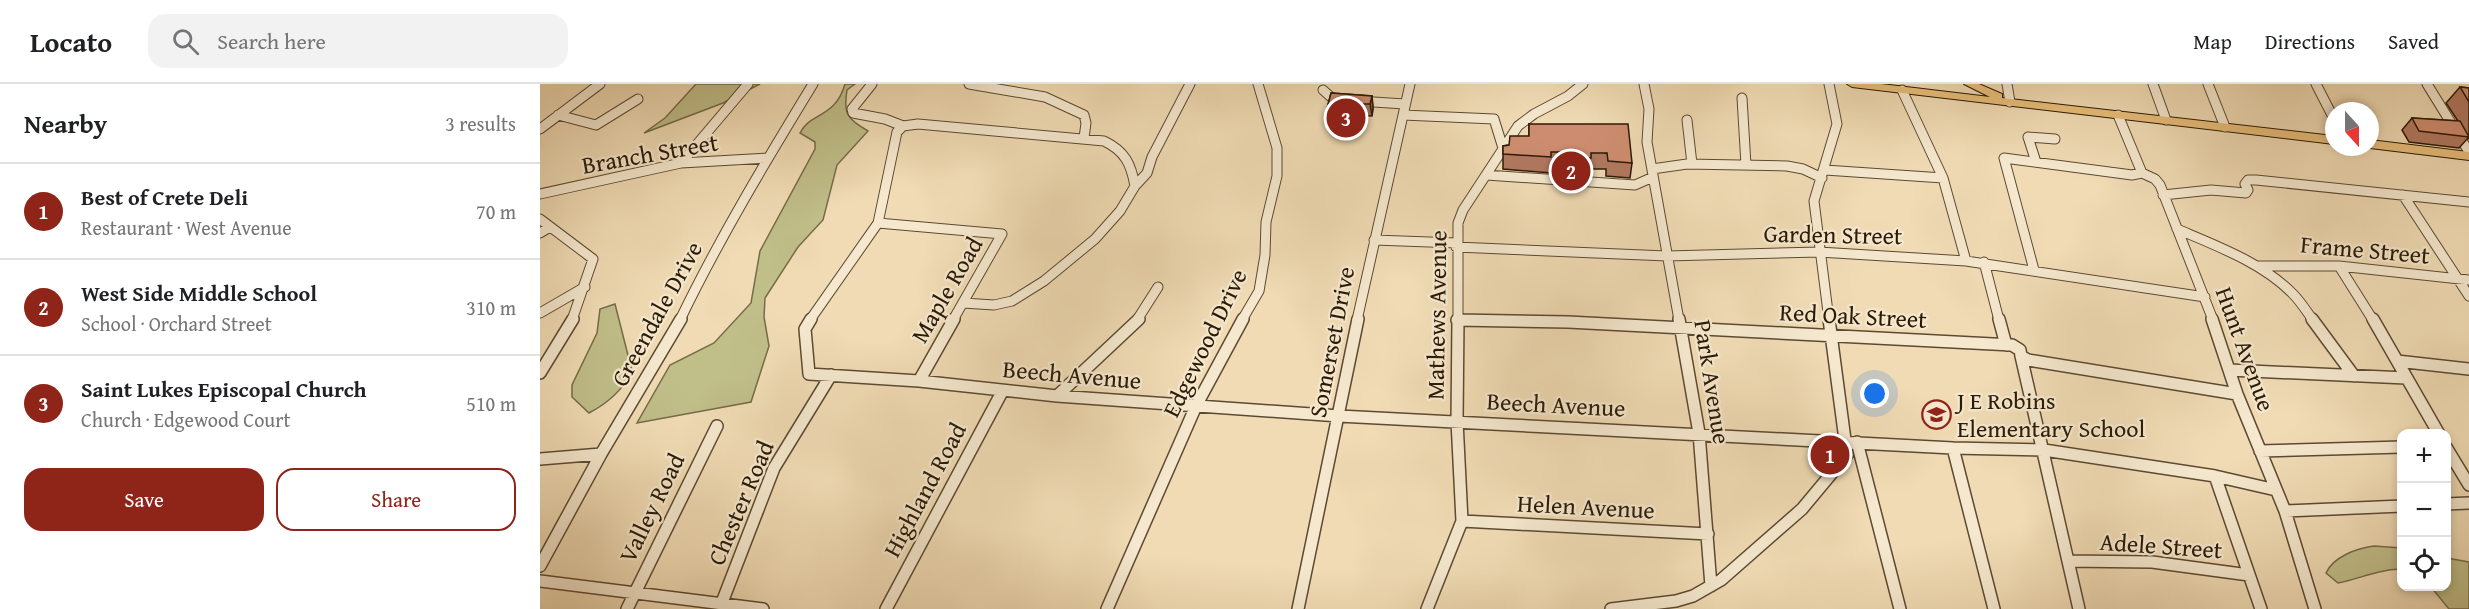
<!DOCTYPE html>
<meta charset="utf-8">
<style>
:root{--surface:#fff;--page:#f2f2f2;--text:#202124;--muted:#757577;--line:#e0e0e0;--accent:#8f2418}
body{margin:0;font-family:"Gentium Book Plus",serif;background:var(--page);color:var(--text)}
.controls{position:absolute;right:18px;bottom:18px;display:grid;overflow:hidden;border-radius:12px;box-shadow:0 3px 9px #0003}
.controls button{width:54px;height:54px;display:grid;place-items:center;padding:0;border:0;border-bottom:2px solid var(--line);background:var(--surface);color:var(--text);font:30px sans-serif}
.compass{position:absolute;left:1785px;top:18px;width:54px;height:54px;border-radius:50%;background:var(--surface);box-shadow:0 3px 9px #0003;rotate:159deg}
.you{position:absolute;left:1335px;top:310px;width:21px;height:21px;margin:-15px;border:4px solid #fff;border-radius:50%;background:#1a73e8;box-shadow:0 0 0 9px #1a73e833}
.badge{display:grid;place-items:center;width:39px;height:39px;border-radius:50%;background:var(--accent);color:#fff;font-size:20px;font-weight:700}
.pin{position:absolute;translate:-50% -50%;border:3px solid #fff;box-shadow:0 2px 6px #0006}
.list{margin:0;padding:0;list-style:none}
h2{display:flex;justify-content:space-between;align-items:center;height:78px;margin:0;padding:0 24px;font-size:26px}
h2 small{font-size:20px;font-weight:400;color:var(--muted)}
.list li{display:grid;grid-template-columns:39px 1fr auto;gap:18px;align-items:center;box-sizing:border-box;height:96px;padding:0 24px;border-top:2px solid var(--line)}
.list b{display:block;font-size:22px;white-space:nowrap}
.list p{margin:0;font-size:20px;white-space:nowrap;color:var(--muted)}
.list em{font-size:20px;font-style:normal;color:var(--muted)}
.actions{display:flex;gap:12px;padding:18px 24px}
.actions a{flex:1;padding:14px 0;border:2px solid var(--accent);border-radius:18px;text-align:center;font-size:21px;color:var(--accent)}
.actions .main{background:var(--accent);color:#fff}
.icon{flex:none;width:33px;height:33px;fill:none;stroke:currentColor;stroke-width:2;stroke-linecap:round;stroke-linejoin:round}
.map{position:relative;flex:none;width:1929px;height:525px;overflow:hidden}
header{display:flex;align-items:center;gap:36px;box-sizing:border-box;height:84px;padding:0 30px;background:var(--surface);border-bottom:2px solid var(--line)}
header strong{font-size:28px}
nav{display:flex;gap:33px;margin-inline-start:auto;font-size:21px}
.search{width:420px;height:54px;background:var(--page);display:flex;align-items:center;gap:15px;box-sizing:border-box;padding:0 21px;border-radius:18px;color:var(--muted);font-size:22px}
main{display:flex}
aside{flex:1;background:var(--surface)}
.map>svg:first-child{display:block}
</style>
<header>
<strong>Locato</strong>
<div class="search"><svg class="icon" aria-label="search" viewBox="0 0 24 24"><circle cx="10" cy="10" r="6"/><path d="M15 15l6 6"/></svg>Search here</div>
<nav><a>Map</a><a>Directions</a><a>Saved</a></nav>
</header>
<main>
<aside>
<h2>Nearby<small>3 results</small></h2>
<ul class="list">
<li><span class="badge">1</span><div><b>Best of Crete Deli</b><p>Restaurant · West Avenue</p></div><em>70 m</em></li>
<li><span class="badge">2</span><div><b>West Side Middle School</b><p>School · Orchard Street</p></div><em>310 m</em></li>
<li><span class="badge">3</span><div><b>Saint Lukes Episcopal Church</b><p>Church · Edgewood Court</p></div><em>510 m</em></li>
</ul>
<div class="actions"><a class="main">Save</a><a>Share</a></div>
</aside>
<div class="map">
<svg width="1929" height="525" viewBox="0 0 1929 525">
<rect width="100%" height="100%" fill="#f0dbb4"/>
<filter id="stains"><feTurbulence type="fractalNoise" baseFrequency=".00333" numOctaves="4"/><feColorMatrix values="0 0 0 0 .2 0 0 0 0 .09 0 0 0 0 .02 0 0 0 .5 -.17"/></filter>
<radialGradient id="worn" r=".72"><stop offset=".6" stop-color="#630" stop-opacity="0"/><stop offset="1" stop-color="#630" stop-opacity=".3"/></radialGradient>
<path fill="#c0be89" stroke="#766c48" stroke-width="1.5" d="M 156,0 L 220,0 L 183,19 L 104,49 L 125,34 Z
M 305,0 L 315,0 L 307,6 C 303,31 307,34 328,47 L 297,81 L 283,136 L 258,163 L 225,214 L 224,233 L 229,262 L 211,318 L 97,339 L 130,281 L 174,259 L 211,219 L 220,167 L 275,65 L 275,58 L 260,49 C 270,28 295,35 305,0 Z
M 75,220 L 92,287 C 83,306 68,319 49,329 L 32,313 L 32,301 L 57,249 L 60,225 Z
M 1834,462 L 1861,464 L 1861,485 C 1839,485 1819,495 1798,499 L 1786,489 C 1793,473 1817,464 1834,462 Z
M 1907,474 L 1929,478 L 1929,525 L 1909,525 L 1891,503 L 1906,502 Z"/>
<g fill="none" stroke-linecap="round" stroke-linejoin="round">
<defs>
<path id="minor-far1" d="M 332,0 L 312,25 L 313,29 L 345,35 L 363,42
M 429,0 L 505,13 L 544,31 L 546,39 L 544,54
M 1104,0 L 1109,25 L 1107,58 L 1139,236
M 1289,0 L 1297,40 L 1274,117 L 1289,236
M 1467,0 L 1470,18
M 1613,0 L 1626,36
M 1668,0 L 1685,43
M 1776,0 L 1794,35
M 1887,0 L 1929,68
M 783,6 L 792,14 L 802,16
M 1362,6 L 1403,94 L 1426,177
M 1202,14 L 1206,81
M 818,17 L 865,20
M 18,31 L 56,41 L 98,15
M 863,31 L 954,35 L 963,64
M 1578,31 L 1602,89 L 1615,95 L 1620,101 L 1673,236
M 1147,36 L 1152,80
M 0,45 L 60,0
M 1496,78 L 1488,53 L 1515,55
M 141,79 L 208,0
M 1112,85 L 1147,80 L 1247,82 L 1263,85 L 1282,94
M 1285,86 L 1403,94
M 946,91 L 1095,101 L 1113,93
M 0,110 L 141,79 L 228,74
M 1623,111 L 1671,106 L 1706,109 L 1708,106 L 1705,100 L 1708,96 L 1716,96 L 1929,118
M 1863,111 L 1929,212
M 0,135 L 53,175 L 32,236
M 338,139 L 462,150 L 413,236
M 1637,145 C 1677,162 1723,179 1753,210 C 1761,218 1767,228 1773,236
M 0,149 L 10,143
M 834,156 L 917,159
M 916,163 L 1127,172 L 1279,168 L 1426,177 L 1665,213
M 1444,178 L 1459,236
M 1717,182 L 1799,182 L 1929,196
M 1799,182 L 1833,236
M 1494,186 L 1464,74 L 1592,91 L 1602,89
M 423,219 L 454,221 L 472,217 L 504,197 L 555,155 L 580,127 L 595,102 L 607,89 L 612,73 L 650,0
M 0,229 L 45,203
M 140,236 C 179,155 226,77 273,0
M 270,236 L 338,139 L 357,48 L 363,42 L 378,40 L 564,57 C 585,67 591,80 595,102
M 597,236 L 618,203
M 702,236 L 719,207 L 725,171 L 726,138 L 737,92 L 737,64 L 718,0
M 817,236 L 870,0
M 917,236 L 941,236
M 918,236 L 918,139 L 923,126 L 978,42 L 994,30 L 1028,12 L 1043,0"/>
<path id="minor" d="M 271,235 L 265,245 L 269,290 L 379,297 L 517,312 L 799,332 L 1413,364 L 1504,366 L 1675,392 L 1736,406
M 1139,235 L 1159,349 L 1171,502
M 1459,235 L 1466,261
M 1672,235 L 1697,310 L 1745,427 L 1775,525
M 1772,235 L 1814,292
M 1833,235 L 1899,350
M 917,236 L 1028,238 L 1472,261 L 1480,266 L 1481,272 L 1488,276 L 1697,310
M 1481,272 L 1539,525
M 1857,277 L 1929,285
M 1689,286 L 1866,294
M 0,289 L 33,235
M 379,297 L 414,235
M 517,312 L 599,235
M 1317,358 L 1360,525
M 1906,363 L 1929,401
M 1413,364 L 1454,525
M 1720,367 L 1862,363
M 0,375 L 61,370
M 1675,392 L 1721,525
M 1906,420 L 1929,419
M 1745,427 L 1862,422
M 922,437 L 1168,450
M 1528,477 L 1612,478 L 1709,491
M 0,482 L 61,370 L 141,235
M 0,497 L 223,525
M 181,521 L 234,384 L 291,291
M 87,525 L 177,342
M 346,525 L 462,308
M 567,525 L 656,322 L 703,235
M 758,525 L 818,235
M 887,525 L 922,437 L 917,337 L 918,235
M 1071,525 L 1136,517 L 1153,512 L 1181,496 L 1262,425 L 1307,371 L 1289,235"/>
<path id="major" d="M 1307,0 L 1341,0 L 1450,13 L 1424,0 L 1439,0 L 1462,10 L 1462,14 L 1794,52 L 1794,60 L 1312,3 Z
M 1830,56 L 1929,68 L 1929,76 L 1830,64 L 1827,63 L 1830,63 Z"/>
</defs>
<use href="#minor-far1" stroke="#5c4a32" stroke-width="11"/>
<use href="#minor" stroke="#5c4a32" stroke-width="14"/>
<use href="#major" stroke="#2b1a06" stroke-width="2"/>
<use href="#minor-far1" stroke="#f5e8ce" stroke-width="9"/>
<use href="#minor" stroke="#f5e8ce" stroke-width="11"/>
<use href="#major" fill="#e8be7a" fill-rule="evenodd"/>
</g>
<path fill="#b17960" stroke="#2b1a06" stroke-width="1.5" d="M 1920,3 L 1929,4 L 1929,55 L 1928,54 L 1919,64 L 1869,58 L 1862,46 L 1872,34 L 1918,37 L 1906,19 Z
M 791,9 L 832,12 L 833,24 L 832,32 L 812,31 L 810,44 L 787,44 L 785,32 Z
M 989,40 L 1092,79 L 1090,94 L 1066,92 L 1066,85 L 1051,85 L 1050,89 L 1027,89 L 1027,84 L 1011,83 L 1011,89 L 963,85 L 963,62 L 969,61 L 989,52 Z
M 1287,358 L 1301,359 L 1298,366 L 1289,377 L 1286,377 L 1284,365 Z"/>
<path fill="#90634e" stroke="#2b1a06" stroke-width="1.5" d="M 832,12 L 833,24 L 832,32 L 830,20 Z
M 811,20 L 812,31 L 810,44 L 808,33 Z
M 1301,359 L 1298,366 L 1289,377 L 1292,370 Z"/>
<path fill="#ce8d70" stroke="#2b1a06" stroke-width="1.5" d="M 1920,3 L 1929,4 L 1929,18 Z
M 791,9 L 832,12 L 830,20 L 811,20 L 808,33 L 785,32 Z
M 1872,34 L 1920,37 L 1929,53 L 1879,47 Z
M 989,40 L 1088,40 L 1092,79 L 1068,77 L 1067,69 L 1051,69 L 1051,74 L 1028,74 L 1027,68 L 1011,68 L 1011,73 L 963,70 L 963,62 L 969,61 L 970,52 L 989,52 Z
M 1287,358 L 1301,359 L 1292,370 L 1289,370 Z"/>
<defs>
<symbol id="school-ring" viewBox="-11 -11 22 22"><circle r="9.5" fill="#f5e8ce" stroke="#8f2418" stroke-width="1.5"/><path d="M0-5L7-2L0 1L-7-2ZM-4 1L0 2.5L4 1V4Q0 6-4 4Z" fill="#8f2418"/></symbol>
</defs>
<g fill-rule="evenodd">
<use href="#school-ring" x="1380" y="314" width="33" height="33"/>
</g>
<g text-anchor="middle" stroke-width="4.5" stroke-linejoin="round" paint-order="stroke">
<g font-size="24" fill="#2b1a06" stroke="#f5e8ce">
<text transform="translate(110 70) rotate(-10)" y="8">Branch Street</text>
<text transform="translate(1293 151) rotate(1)" y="8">Garden Street</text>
<text transform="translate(1825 166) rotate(5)" y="8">Frame Street</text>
<text transform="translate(407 206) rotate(-60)" y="8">Maple Road</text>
<text transform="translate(117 230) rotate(-61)" y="8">Greendale Drive</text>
<text transform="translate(897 231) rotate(-89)" y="8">Mathews Avenue</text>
<text transform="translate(1313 232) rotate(3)" y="8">Red Oak Street</text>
<text transform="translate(792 258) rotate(-79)" y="8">Somerset Drive</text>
<text transform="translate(665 259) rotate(-64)" y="8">Edgewood Drive</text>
<text transform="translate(1705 265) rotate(70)" y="8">Hunt Avenue</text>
<text transform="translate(532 291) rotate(5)" y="8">Beech Avenue</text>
<text transform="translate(1172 298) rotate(81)" y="8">Park Avenue</text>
<text transform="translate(1016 321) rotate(3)" y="8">Beech Avenue</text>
<text transform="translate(385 406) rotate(-62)" y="8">Highland Road</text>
<text transform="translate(201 419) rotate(-67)" y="8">Chester Road</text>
<text transform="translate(1046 423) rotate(3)" y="8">Helen Avenue</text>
<text transform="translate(112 424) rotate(-64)" y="8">Valley Road</text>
<text transform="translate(1621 462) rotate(4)" y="8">Adele Street</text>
</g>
<g font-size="24" fill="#2b1a06" stroke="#f5e8ce" text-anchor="start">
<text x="1417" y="325">J E Robins<tspan x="1417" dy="28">Elementary School</tspan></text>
</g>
</g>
<rect width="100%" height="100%" filter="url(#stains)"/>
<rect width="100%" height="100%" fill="url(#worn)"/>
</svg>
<div class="controls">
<button>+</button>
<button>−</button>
<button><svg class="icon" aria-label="locate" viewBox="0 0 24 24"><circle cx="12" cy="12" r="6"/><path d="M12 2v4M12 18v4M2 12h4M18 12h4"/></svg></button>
</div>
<svg class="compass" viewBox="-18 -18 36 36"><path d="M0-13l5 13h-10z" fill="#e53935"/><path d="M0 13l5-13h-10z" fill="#757577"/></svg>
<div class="you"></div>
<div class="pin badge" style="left:1290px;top:371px">1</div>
<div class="pin badge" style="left:1031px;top:87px">2</div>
<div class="pin badge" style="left:806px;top:34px">3</div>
</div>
</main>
